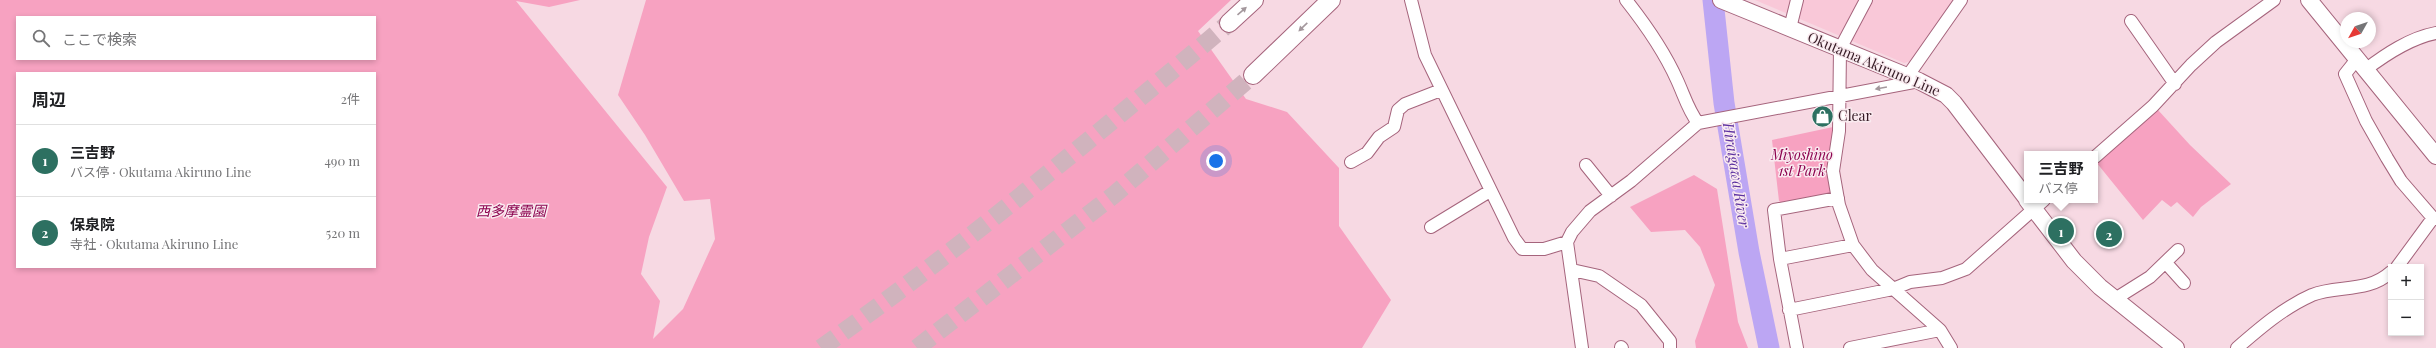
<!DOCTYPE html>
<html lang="ja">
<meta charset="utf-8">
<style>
:root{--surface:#fff;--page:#f2f2f2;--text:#202124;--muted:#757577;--line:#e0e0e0;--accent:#2d7061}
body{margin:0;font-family:"Playfair Display","Noto Sans JP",serif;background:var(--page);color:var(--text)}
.controls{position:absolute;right:12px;bottom:12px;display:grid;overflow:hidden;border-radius:0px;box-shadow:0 2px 6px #0003}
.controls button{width:36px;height:36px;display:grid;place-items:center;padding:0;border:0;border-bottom:1px solid var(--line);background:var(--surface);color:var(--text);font:20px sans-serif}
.compass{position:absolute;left:2340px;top:12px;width:36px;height:36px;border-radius:50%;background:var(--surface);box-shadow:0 2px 6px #0003;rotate:230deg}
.you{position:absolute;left:1216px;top:161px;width:14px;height:14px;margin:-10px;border:3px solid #fff;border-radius:50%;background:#1a73e8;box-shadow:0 0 0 6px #1a73e833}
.badge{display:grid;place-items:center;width:26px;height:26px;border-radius:50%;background:var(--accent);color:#fff;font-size:13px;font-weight:700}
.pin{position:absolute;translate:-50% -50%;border:2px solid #fff;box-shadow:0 1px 4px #0006}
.popup{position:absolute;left:2024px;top:151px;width:74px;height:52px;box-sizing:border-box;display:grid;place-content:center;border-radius:0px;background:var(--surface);filter:drop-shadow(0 1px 3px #0005);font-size:13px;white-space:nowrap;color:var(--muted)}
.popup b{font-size:15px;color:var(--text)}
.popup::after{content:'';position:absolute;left:50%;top:100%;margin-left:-8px;border:8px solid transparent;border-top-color:var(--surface)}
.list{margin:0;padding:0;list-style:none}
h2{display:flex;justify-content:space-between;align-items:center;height:52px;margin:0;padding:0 16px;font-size:17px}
h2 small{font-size:13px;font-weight:400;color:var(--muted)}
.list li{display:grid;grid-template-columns:26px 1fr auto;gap:12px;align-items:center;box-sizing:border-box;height:72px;padding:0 16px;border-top:1px solid var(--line)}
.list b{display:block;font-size:15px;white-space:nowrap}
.list p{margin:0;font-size:13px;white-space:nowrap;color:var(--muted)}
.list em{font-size:13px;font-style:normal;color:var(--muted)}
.icon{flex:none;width:22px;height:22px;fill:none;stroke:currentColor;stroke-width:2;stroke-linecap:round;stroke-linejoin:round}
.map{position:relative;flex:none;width:2436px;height:348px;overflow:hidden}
.search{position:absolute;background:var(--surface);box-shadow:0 2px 6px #0003;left:16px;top:16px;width:360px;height:44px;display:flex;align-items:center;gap:10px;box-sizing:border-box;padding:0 14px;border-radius:0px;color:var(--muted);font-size:15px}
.panel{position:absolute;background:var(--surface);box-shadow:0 2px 6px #0003;left:16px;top:72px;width:360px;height:196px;border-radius:0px}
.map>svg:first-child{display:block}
</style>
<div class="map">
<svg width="2436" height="348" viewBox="0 0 2436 348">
<rect width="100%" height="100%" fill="#f7d9e3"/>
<path fill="#f9c8d8" d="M 1755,0 L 1956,0 L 1911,61 L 1904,63 Z"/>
<path fill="#f7a2c1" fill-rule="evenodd" d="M 0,0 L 580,0 L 549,7 L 516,1 L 667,187 L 649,237 L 641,274 L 660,301 L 653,339 L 683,309 L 715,239 L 710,199 L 684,201 L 645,135 L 618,95 L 646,0 L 1231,0 L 1198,31 L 1246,99 L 1287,112 L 1339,168 L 1339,226 L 1391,300 L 1362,348 L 0,348 ZM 17,17 L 375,17 L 375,59 L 17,59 ZM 17,73 L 375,73 L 375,267 L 17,267 Z
M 2158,110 L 2190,145 L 2231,184 L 2201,207 L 2193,217 L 2177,202 L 2171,207 L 2162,200 L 2143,220 L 2096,162 Z
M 1833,127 L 1831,191 L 1828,196 L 1783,204 L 1779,201 L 1772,140 Z
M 1694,175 L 1717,189 L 1738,322 L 1748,348 L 1696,348 L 1695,341 L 1715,285 L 1700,247 L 1685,230 L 1651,232 L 1630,207 Z"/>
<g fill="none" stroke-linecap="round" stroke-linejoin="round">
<path stroke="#bca6f3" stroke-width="21" d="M 1713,0 L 1724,103 L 1749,252 L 1769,348"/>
<path stroke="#d0b3bd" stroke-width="18" stroke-dasharray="18 9" stroke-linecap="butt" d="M 821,348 C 963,247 1096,135 1229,23
M 917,348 L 1115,194 L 1253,75"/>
<defs>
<path id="minor" d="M 1411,0 L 1425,55 L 1514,238 L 1522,249 L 1544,249 L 1567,242
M 1626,0 C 1645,24 1664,51 1677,80 C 1684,95 1688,110 1698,123
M 1866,0 L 1840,49 L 1839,131 L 1833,171 L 1839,205 L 1853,245 L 1872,270 L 1940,330 L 1951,348
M 2131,21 L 2175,84
M 1790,28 L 1797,0
M 2357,59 L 2345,74 L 2366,121 L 2387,158 L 2401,181 L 2433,218
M 2365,70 C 2386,54 2410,38 2436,33
M 1907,77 L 1961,0
M 2095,157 L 2153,106 L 2191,65 L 2216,42 L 2274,0
M 1351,162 L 1367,153 L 1379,137 L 1394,127 L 1398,110 L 1405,104 L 1441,90
M 1586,165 L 1611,196
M 1431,227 L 1490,191
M 1780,259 L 1853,245
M 2166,263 L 2184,283
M 2397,267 L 2433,218 L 2436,219
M 1572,270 L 1599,276 L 1641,305 L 1670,341 L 1670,348
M 2115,299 L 2150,277 L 2178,250
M 1789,310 L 1893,289 L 1910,282 L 1942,278 L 1966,269 L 2044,200
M 1621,347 L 1622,348
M 1582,348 L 1567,242 L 1572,232 L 1590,211 L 1631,181 L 1698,123 L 1919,81
M 1797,348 L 1780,259 L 1774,210 L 1838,198
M 1850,348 L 1940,330
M 2237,348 C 2260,328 2283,308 2312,295 C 2338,285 2368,293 2391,272"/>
<path id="major" d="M 1721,0 L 1919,81 L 1946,95 L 1954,103 L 2027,199
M 2309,0 L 2436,156
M 2027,200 L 2074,261 L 2100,287 L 2176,348"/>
<path id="highway" d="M 1229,23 L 1254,0
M 1253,75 L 1331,0"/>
</defs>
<use href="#minor" stroke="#a5647c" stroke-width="14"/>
<use href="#major" stroke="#a5647c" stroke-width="18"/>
<use href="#highway" stroke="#a5647c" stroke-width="20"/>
<use href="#minor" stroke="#fff" stroke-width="12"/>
<use href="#major" stroke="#fff" stroke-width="16"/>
<use href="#highway" stroke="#fff" stroke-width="18"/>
</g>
<defs><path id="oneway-solid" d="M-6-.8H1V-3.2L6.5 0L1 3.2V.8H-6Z"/></defs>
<g fill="#a4989d">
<use href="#oneway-solid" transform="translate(1242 11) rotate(-41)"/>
<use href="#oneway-solid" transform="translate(1303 27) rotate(136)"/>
<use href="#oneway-solid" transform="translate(1881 88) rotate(170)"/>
</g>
<defs>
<symbol id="shop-disc" viewBox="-11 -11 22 22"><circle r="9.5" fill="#2d7061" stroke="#faebf0"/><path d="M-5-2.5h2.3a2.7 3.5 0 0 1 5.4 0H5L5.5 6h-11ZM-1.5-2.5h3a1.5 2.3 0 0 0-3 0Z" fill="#fff"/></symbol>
</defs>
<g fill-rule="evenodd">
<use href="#shop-disc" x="1810" y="104" width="25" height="25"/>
</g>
<g text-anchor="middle" stroke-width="3" stroke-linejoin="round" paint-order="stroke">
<g font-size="14" fill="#351b25" stroke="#faebf0">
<text transform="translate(1874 64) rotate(23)" y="5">Okutama Akiruno Line</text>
</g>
<g font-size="14" fill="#351b25" stroke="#faebf0" text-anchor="start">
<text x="1838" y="121">Clear</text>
</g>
<g font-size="14" font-style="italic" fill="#8c034f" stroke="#faebf0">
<text x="1802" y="160">Miyoshino<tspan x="1802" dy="16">1st Park</tspan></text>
<text x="511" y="216">西多摩霊園</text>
</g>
<g font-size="15" font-style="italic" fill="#5d32a0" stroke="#faebf0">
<text transform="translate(1736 175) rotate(81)" y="5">Hiraigawa River</text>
</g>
</g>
</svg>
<div class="controls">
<button>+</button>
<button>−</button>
</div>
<svg class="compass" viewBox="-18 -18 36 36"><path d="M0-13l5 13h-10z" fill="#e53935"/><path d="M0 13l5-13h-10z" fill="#757577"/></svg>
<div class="you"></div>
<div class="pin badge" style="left:2061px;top:231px">1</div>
<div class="popup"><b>三吉野</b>バス停</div>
<div class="pin badge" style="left:2109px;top:234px">2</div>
<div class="search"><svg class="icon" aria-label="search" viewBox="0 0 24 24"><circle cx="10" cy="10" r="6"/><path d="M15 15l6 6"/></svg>ここで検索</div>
<section class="panel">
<h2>周辺<small>2件</small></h2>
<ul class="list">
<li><span class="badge">1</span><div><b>三吉野</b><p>バス停 · Okutama Akiruno Line</p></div><em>490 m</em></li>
<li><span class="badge">2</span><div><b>保泉院</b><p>寺社 · Okutama Akiruno Line</p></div><em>520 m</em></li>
</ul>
</section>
</div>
